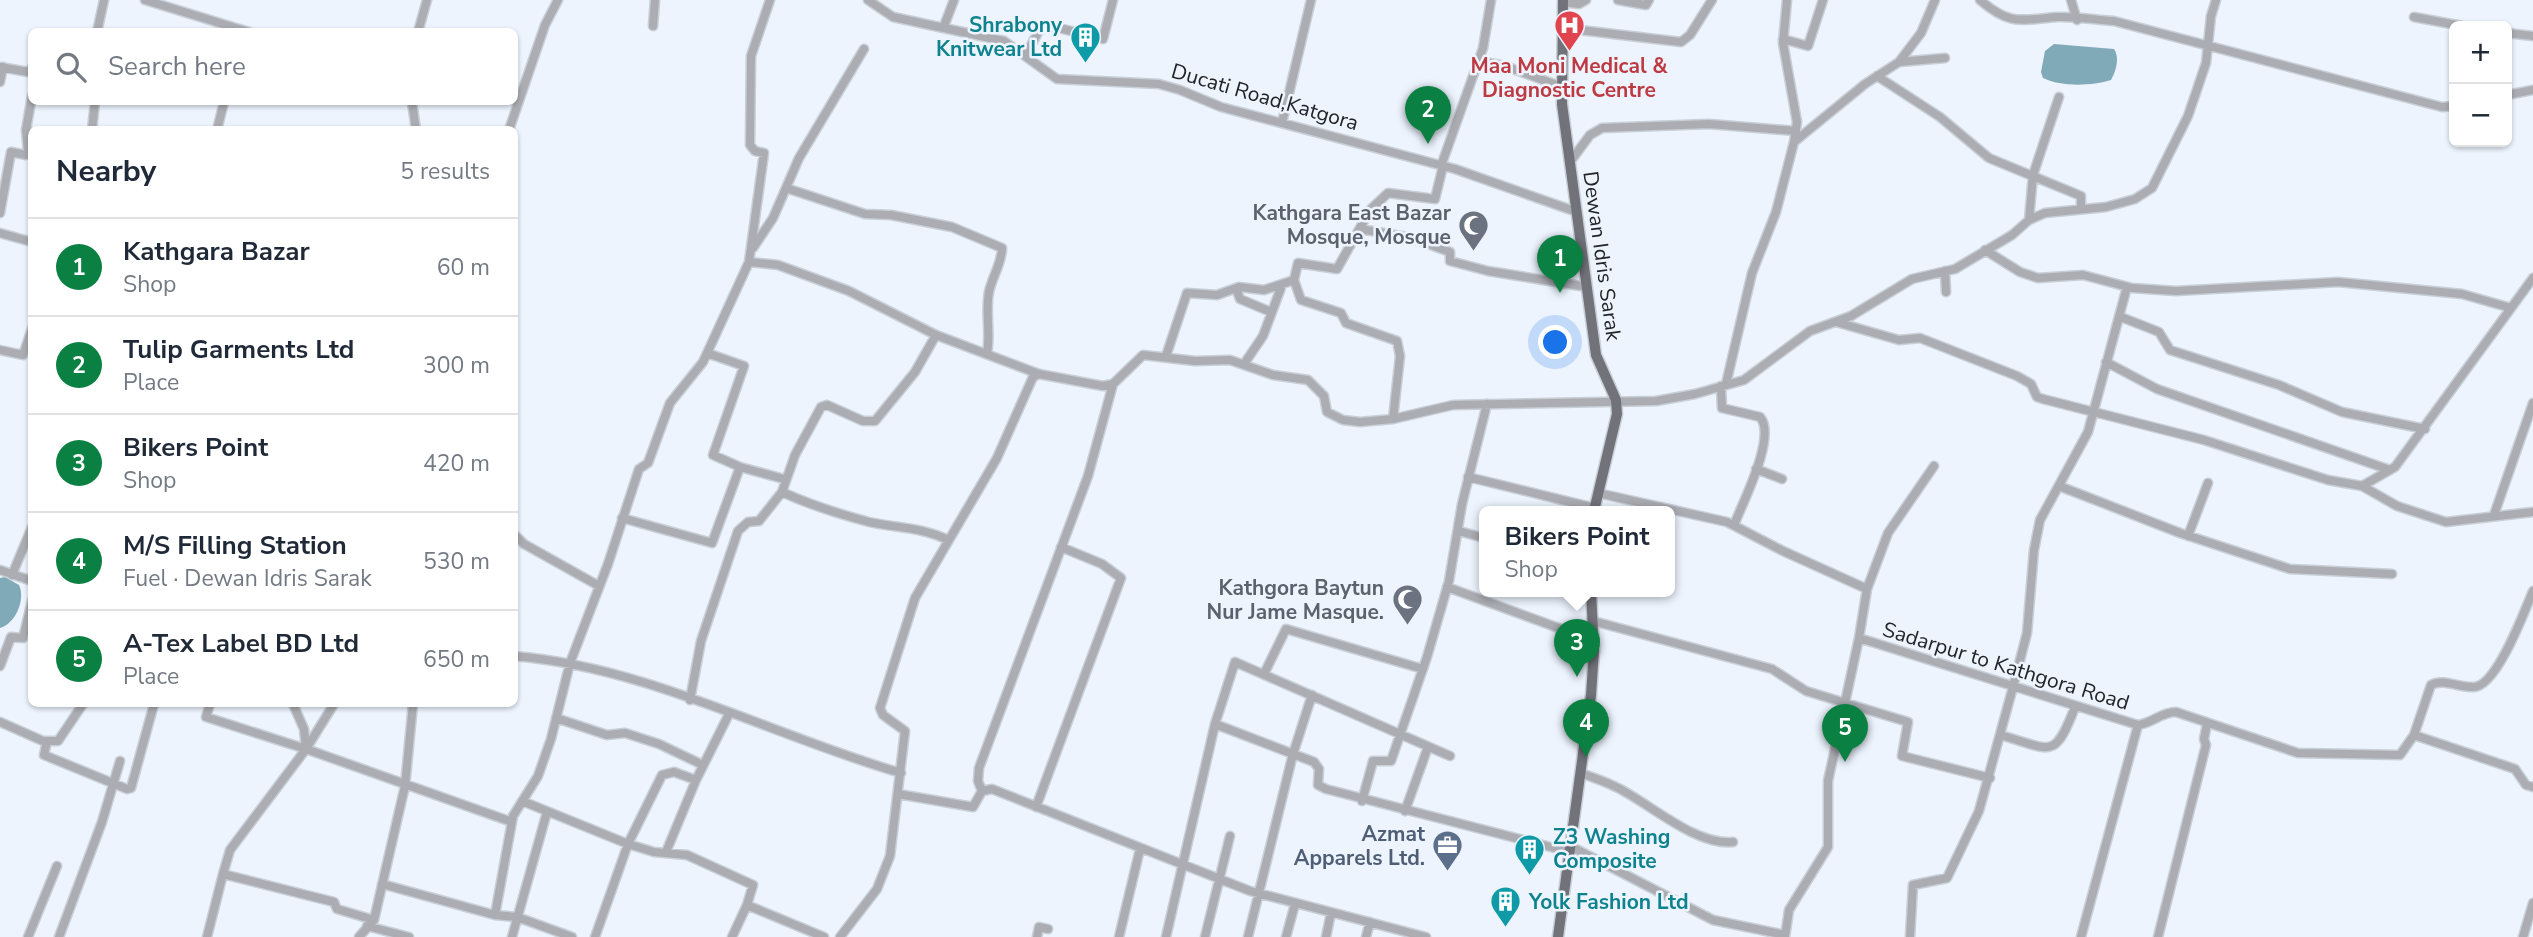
<!DOCTYPE html>
<meta charset="utf-8">
<style>
:root{--surface:#fff;--page:#f6f6f7;--text:#1f2937;--muted:#747a83;--line:#e0e1e3;--accent:#0b8043}
body{margin:0;font-family:"Nunito Sans",sans-serif;background:var(--page);color:var(--text)}
.controls{position:absolute;right:21px;top:21px;display:grid;overflow:hidden;border-radius:10px;box-shadow:0 2px 5px #0004}
.controls button{width:63px;height:63px;display:grid;place-items:center;padding:0;border:0;border-bottom:2px solid var(--line);background:var(--surface);color:var(--text);font:35px sans-serif}
.you{position:absolute;left:1556px;top:343px;width:24px;height:24px;margin:-18px;border:5px solid #fff;border-radius:50%;background:#1a73e8;box-shadow:0 0 0 10px #1a73e833}
.badge{display:grid;place-items:center;width:46px;height:46px;border-radius:50%;background:var(--accent);color:#fff;font-size:23px;font-weight:700}
.pin{position:absolute;translate:-50% -58px;filter:drop-shadow(0 2px 4px #0008)}
.pin::after{content:'';position:absolute;top:37px;width:24px;height:21px;background:inherit;clip-path:polygon(0 0,100% 0,50% 100%)}
.popup{position:absolute;left:1479px;top:506px;width:196px;height:91px;box-sizing:border-box;display:grid;place-content:center;border-radius:10px;background:var(--surface);filter:drop-shadow(0 2px 5px #0005);font-size:23px;white-space:nowrap;color:var(--muted)}
.popup b{font-size:26px;color:var(--text)}
.popup::after{content:'';position:absolute;left:50%;top:100%;margin-left:-14px;border:14px solid transparent;border-top-color:var(--surface)}
.list{margin:0;padding:0;list-style:none}
h2{display:flex;justify-content:space-between;align-items:center;height:91px;margin:0;padding:0 28px;font-size:30px}
h2 small{font-size:23px;font-weight:400;color:var(--muted)}
.list li{display:grid;grid-template-columns:46px 1fr auto;gap:21px;align-items:center;box-sizing:border-box;height:98px;padding:0 28px;border-top:2px solid var(--line)}
.list b{display:block;font-size:26px;white-space:nowrap}
.list p{margin:0;font-size:23px;white-space:nowrap;color:var(--muted)}
.list em{font-size:23px;font-style:normal;color:var(--muted)}
.icon{flex:none;width:38px;height:38px;fill:none;stroke:currentColor;stroke-width:2;stroke-linecap:round;stroke-linejoin:round}
.map{position:relative;flex:none;width:2533px;height:937px;overflow:hidden}
.search{position:absolute;background:var(--surface);box-shadow:0 2px 5px #0004;left:28px;top:28px;width:490px;height:77px;display:flex;align-items:center;gap:18px;box-sizing:border-box;padding:0 24px;border-radius:10px;color:var(--muted);font-size:26px}
.panel{position:absolute;background:var(--surface);box-shadow:0 2px 5px #0004;left:28px;top:126px;width:490px;height:581px;border-radius:10px}
.map>svg:first-child{display:block}
</style>
<div class="map">
<svg width="2533" height="937" viewBox="0 0 2533 937">
<rect width="100%" height="100%" fill="#edf4fe"/>
<path fill="#81aab8" d="M 2054,44 L 2114,49 C 2120,57 2116,72 2111,80 C 2092,86 2061,87 2043,78 L 2041,72 L 2045,51 Z
M 5,577 L 19,585 C 26,600 15,624 0,628 L 0,578 Z"/>
<g fill="none" stroke-linecap="round" stroke-linejoin="round">
<defs>
<path id="minor" d="M 145,0 L 249,32
M 868,0 L 893,17 L 1004,41 L 1057,79 L 1159,84 L 1180,90 L 1221,107 L 1455,169 L 1577,212
M 1618,0 L 1646,5 L 1649,0
M 1980,0 C 2010,26 2021,20 2057,17 C 2075,16 2096,20 2114,21 L 2442,107 L 2454,106
M 2071,0 L 2077,20
M 1563,2 L 1579,4 L 1586,0
M 2414,17 L 2462,26
M 653,26 L 655,0
M 944,26 L 954,0
M 1563,28 L 1681,42 L 1690,35 L 1712,0
M 97,32 L 104,0
M 418,32 L 427,0
M 2507,33 L 2533,36
M 1783,39 L 1808,46 L 1823,0
M 1025,56 L 1040,29 L 1059,28 L 1103,39 L 1113,0
M 1479,61 L 1505,66 L 1562,87
M 1899,62 L 1945,58
M 0,67 L 28,72 L 32,68
M 1877,76 L 1940,117 L 1989,158 L 2081,196 L 2081,209
M 0,82 L 3,67
M 2507,95 L 2533,90
M 412,102 L 416,130
M 1282,123 L 1311,0
M 92,130 L 95,102
M 217,130 L 224,102
M 509,130 L 545,25 L 558,0
M 1794,142 L 1865,84 L 1899,62 L 1921,33 L 1935,0
M 1570,162 L 1590,135 L 1602,128 L 1709,124 L 1796,131
M 1441,166 L 1483,48 L 1491,0
M 786,188 L 865,214 L 891,215 L 952,227 L 1002,248 C 1002,263 992,277 989,292 C 985,313 991,333 987,354
M 0,213 L 11,152 L 26,155 L 28,152 L 26,130 L 32,96
M 2029,220 L 2033,175 L 2059,97
M 1360,229 L 1412,238 L 1450,252 L 1450,261 L 1488,271 L 1587,287
M 0,233 L 32,242
M 753,248 L 773,218 L 799,158 L 864,49
M 1985,250 L 2020,272 L 2038,278 L 2083,275 L 2132,288 L 2176,291 L 2338,282 L 2462,294 L 2511,308
M 749,262 L 778,265 L 849,291 L 936,335 L 1039,374 L 1103,386 L 1113,384 L 1143,355 L 1195,361 L 1230,360 L 1273,375 L 1308,380 L 1324,396 L 1327,412 L 1343,420 L 1360,422 L 1393,419 L 1453,405 L 1656,401 L 1695,394 L 1744,380 L 1810,331 L 1851,316 L 1912,279 L 1955,269 L 2012,235 L 2029,220 L 2045,213 L 2106,207 L 2135,199 L 2152,188 L 2188,116 L 2206,63 L 2211,16 L 2216,0
M 1945,271 L 1946,292
M 1294,280 L 1301,300 L 1341,313 L 1346,323 L 1397,341 L 1400,356 L 1393,419
M 1236,288 L 1240,299 L 1271,312
M 2121,317 L 2159,332 L 2170,350 L 2279,385 L 2342,412 L 2425,429
M 1836,322 L 1899,340 L 1920,338 L 2017,376 L 2031,384 L 2037,397 L 2043,399 L 2204,440 L 2328,480 L 2362,486 L 2397,506 L 2446,522 L 2533,512
M 0,350 L 23,355 L 32,329
M 707,353 L 744,366 L 713,455 L 740,467
M 1166,356 L 1187,293 L 1217,295 L 1239,287 L 1264,290 L 1294,280 L 1298,263 L 1337,269 L 1370,210 L 1388,193 L 1435,199 L 1443,166
M 2106,362 L 2157,389 L 2390,470
M 1244,364 L 1263,336 L 1282,285
M 1726,384 L 1752,273 L 1776,212 L 1794,142 L 1797,122 L 1783,43 L 1787,0
M 1721,386 L 1722,408 L 1760,417 C 1777,436 1743,502 1734,525
M 1756,469 L 1782,479
M 1468,477 L 1595,508
M 2059,486 L 2180,533 L 2290,569 L 2392,574
M 2362,486 L 2395,467 L 2533,278
M 782,492 L 795,455 L 821,407 L 827,405 L 863,421 L 875,421 L 915,372 L 936,335
M 1598,493 L 1727,522 L 1783,551 L 1867,589 L 1859,638 L 2138,725 C 2153,723 2161,712 2176,712 L 2298,753 L 2400,755 L 2414,735 L 2431,685 C 2443,678 2460,688 2474,687 C 2497,686 2524,612 2533,591
M 2494,515 L 2533,403
M 622,518 L 712,543 L 740,467 L 784,479
M 1459,531 L 1484,538
M 514,534 L 524,544 L 599,586
M 2188,536 L 2208,483
M 0,570 L 32,581
M 12,575 L 32,527
M 1447,587 L 1594,641
M 1867,589 L 1888,533 L 1934,466
M 1593,621 L 1772,669 L 1806,691 L 1908,722 L 1902,756 L 1990,778
M 514,656 C 648,667 773,736 901,773
M 0,666 L 11,637 L 23,638 L 32,601
M 1264,674 L 1286,629 L 1423,669
M 690,700 L 701,641 L 738,531 L 748,522 L 759,521 L 782,492 C 810,505 839,514 869,522 C 896,528 922,527 948,540
M 210,704 L 206,717 L 306,749 L 512,822
M 293,704 L 304,729 L 306,749
M 334,704 L 306,749 L 230,850 L 223,874 L 334,902 L 337,909 L 374,920
M 556,718 L 607,735 L 625,733 L 659,744 L 703,765
M 0,722 L 43,741 L 58,741 L 83,704
M 1215,724 L 1314,762 L 1319,769 L 1318,785 L 1326,789 L 1570,852
M 2000,735 C 2051,749 2054,762 2075,707
M 2414,735 L 2515,769 L 2526,785 L 2533,787
M 47,741 L 44,755 L 127,789 L 131,788 L 154,704
M 1580,773 C 1592,777 1604,781 1616,787 C 1648,802 1695,846 1733,842
M 982,791 L 978,781 L 979,768 L 1088,476 L 1113,384
M 898,794 L 973,807 L 982,791 L 992,789 L 1250,891 L 1426,937
M 522,801 L 628,844 L 654,852 L 687,855 L 753,885 L 747,905
M 1362,801 L 1373,761 L 1391,761 L 1427,657 L 1449,581 L 1462,504 L 1487,404
M 1036,807 L 1121,578 L 1102,564 L 1061,547
M 1405,811 L 1428,747
M 1570,846 L 1713,920 L 1785,935
M 666,852 L 696,780 L 729,714
M 382,884 L 495,915 L 517,917 L 572,937
M 495,915 L 513,816 L 538,776 L 551,739 L 570,663 L 608,564 L 639,469 L 648,463 L 670,403 L 703,362 L 749,262 L 764,153 L 755,151 L 750,145 L 751,56 L 770,0
M 367,926 L 409,937
M 28,937 L 57,866
M 59,937 L 102,822 L 120,761
M 207,937 L 223,874
M 359,937 L 374,920 L 405,786 L 413,704
M 512,937 L 547,812
M 595,937 L 628,844 L 662,775 L 674,772 L 696,780
M 732,937 L 747,905 L 824,937
M 840,937 L 877,889 L 890,856 L 905,731 L 883,715 L 880,708 L 915,598 L 997,458 L 1033,377 L 1039,374
M 1037,937 L 1039,927 L 1048,929
M 1119,937 L 1140,849
M 1166,937 L 1215,724 L 1235,662 L 1450,756
M 1205,937 L 1230,836
M 1248,937 L 1293,754 L 1312,695
M 1286,937 L 1295,904
M 1326,937 L 1331,913
M 1366,937 L 1370,922
M 1785,937 L 1789,910 L 1828,847 L 1828,781 L 1859,638
M 1910,937 L 1913,885 L 1947,878 L 1979,811 L 2013,687 L 2027,633 L 2034,550 L 2040,520 L 2088,432 L 2127,287
M 2081,937 L 2138,725
M 2158,937 L 2206,745 L 2204,739 L 2207,724
M 2523,937 L 2533,903"/>
<path id="major" d="M 1563,0 L 1562,104 L 1596,355 L 1616,400 L 1617,414 L 1594,511
M 1558,937 L 1591,695 L 1594,651 L 1591,591"/>
</defs>
<use href="#minor" stroke="#c8cfd7" stroke-width="11"/>
<use href="#major" stroke="#c8cfd7" stroke-width="13"/>
<use href="#minor" stroke="#acadb2" stroke-width="8"/>
<use href="#major" stroke="#72727b" stroke-width="10"/>
</g>
<defs>
<symbol id="hospital-pin" viewBox="-11 -11 22 30"><path d="M0 17L-7.5 6A9.5 9.5 0 1 1 7.5 6Z" fill="#e0444e" stroke="#edf4fe"/><path d="M-5-5h3v3.5h4V-5h3V5h-3V1.5h-4V5h-3Z" fill="#fff"/></symbol>
<symbol id="building-pin" viewBox="-11 -11 22 30"><path d="M0 17L-7.5 6A9.5 9.5 0 1 1 7.5 6Z" fill="#0f9aa8" stroke="#edf4fe"/><path d="M-4-6H4V6H1V3H-1V6H-4ZM-2.5-4.3h1.7v1.8h-1.7ZM.8-4.3h1.7v1.8H.8ZM-2.5-1h1.7V.8h-1.7ZM.8-1h1.7V.8H.8Z" fill="#fff"/></symbol>
<symbol id="mosque-pin" viewBox="-11 -11 22 30"><path d="M0 17L-7.5 6A9.5 9.5 0 1 1 7.5 6Z" fill="#6b7280" stroke="#edf4fe"/><path d="M3.5-4.9A6 6 0 1 0 3.5 4.9A5 5 0 1 1 3.5-4.9Z" fill="#fff"/></symbol>
<symbol id="office-pin" viewBox="-11 -11 22 30"><path d="M0 17L-7.5 6A9.5 9.5 0 1 1 7.5 6Z" fill="#5c6f8a" stroke="#edf4fe"/><path d="M-6-3h4V-5.5h4V-3h4V5H-6ZM-1-4.5V-3h2v-1.5ZM-6 0V1H6V0Z" fill="#fff"/></symbol>
</defs>
<g fill-rule="evenodd">
<use href="#hospital-pin" x="1552" y="8" width="35" height="47"/>
<use href="#building-pin" x="1068" y="20" width="35" height="47"/>
<use href="#mosque-pin" x="1456" y="208" width="35" height="47"/>
<use href="#mosque-pin" x="1390" y="582" width="35" height="47"/>
<use href="#office-pin" x="1430" y="828" width="35" height="47"/>
<use href="#building-pin" x="1512" y="832" width="35" height="47"/>
<use href="#building-pin" x="1488" y="884" width="35" height="47"/>
</g>
<g text-anchor="middle" stroke-width="5" stroke-linejoin="round" paint-order="stroke">
<g font-size="21" font-weight="bold" fill="#0d838f" stroke="#edf4fe" text-anchor="start">
<text x="1062" y="32" text-anchor="end">Shrabony<tspan x="1062" dy="24">Knitwear Ltd</tspan></text>
<text x="1553" y="844">Z3 Washing<tspan x="1553" dy="24">Composite</tspan></text>
<text x="1529" y="909">Yolk Fashion Ltd</text>
</g>
<g font-size="21" font-weight="bold" fill="#be3a42" stroke="#edf4fe">
<text x="1569" y="73">Maa Moni Medical &amp;<tspan x="1569" dy="24">Diagnostic Centre</tspan></text>
</g>
<g font-size="21" fill="#222428" stroke="#edf4fe">
<text transform="translate(1265 97) rotate(16)" y="7">Ducati Road,Katgora</text>
<text transform="translate(1602 256) rotate(82)" y="7">Dewan Idris Sarak</text>
<text transform="translate(2006 666) rotate(17)" y="7">Sadarpur to Kathgora Road</text>
</g>
<g font-size="21" font-weight="bold" fill="#5b616d" stroke="#edf4fe" text-anchor="end">
<text x="1451" y="220">Kathgara East Bazar<tspan x="1451" dy="24">Mosque, Mosque</tspan></text>
<text x="1384" y="595">Kathgora Baytun<tspan x="1384" dy="24">Nur Jame Masque.</tspan></text>
</g>
<g font-size="21" font-weight="bold" fill="#4e5e75" stroke="#edf4fe" text-anchor="end">
<text x="1425" y="841">Azmat<tspan x="1425" dy="24">Apparels Ltd.</tspan></text>
</g>
</g>
</svg>
<div class="controls">
<button>+</button>
<button>−</button>
</div>
<div class="you"></div>
<div class="pin badge" style="left:1560px;top:293px">1</div>
<div class="pin badge" style="left:1428px;top:144px">2</div>
<div class="pin badge" style="left:1577px;top:677px">3</div>
<div class="popup"><b>Bikers Point</b>Shop</div>
<div class="pin badge" style="left:1586px;top:757px">4</div>
<div class="pin badge" style="left:1845px;top:762px">5</div>
<div class="search"><svg class="icon" aria-label="search" viewBox="0 0 24 24"><circle cx="10" cy="10" r="6"/><path d="M15 15l6 6"/></svg>Search here</div>
<section class="panel">
<h2>Nearby<small>5 results</small></h2>
<ul class="list">
<li><span class="badge">1</span><div><b>Kathgara Bazar</b><p>Shop</p></div><em>60 m</em></li>
<li><span class="badge">2</span><div><b>Tulip Garments Ltd</b><p>Place</p></div><em>300 m</em></li>
<li><span class="badge">3</span><div><b>Bikers Point</b><p>Shop</p></div><em>420 m</em></li>
<li><span class="badge">4</span><div><b>M/S Filling Station</b><p>Fuel · Dewan Idris Sarak</p></div><em>530 m</em></li>
<li><span class="badge">5</span><div><b>A-Tex Label BD Ltd</b><p>Place</p></div><em>650 m</em></li>
</ul>
</section>
</div>
